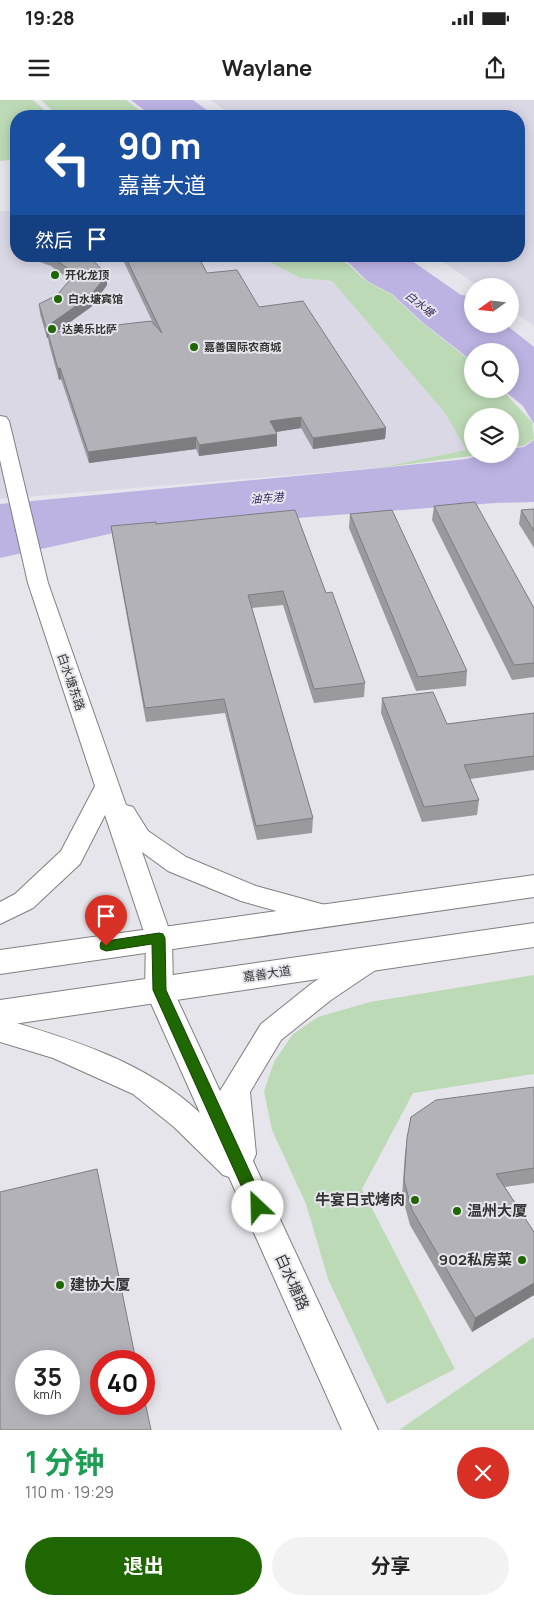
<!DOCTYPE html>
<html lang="zh">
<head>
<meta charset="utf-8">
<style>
	body { margin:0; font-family:Manrope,"Noto Sans SC",sans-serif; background:#f2f2f2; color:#222; height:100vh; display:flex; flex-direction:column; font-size:19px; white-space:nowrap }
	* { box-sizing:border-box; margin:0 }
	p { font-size:16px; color:#767676 }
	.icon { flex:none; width:28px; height:28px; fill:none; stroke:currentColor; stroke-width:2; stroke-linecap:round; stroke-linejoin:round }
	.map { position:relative; height:1330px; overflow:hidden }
	.details { display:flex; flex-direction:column; background:#fff; flex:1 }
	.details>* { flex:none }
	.top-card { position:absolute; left:10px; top:10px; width:515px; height:152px; border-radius:20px; box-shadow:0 2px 12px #0003; background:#1a4fa0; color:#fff; overflow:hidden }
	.needle { width:32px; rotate:255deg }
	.tools { position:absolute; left:464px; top:178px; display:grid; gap:10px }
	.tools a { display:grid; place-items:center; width:55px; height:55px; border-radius:50%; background:#fff; box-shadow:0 2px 12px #0003; font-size:25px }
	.speed { position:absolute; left:15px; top:1250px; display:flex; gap:10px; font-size:25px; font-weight:700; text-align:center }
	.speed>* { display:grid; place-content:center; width:65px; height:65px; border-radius:50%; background:#fff; box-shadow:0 2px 12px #0003; line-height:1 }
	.speed small { font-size:12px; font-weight:400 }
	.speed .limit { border:8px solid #d22; background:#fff; color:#111 }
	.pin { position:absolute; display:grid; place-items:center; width:42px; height:42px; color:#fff; margin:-51px -21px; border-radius:50% 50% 50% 0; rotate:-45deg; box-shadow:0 0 5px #0007 }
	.pin .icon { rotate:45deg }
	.me { position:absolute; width:55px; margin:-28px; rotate:336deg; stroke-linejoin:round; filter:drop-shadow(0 0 4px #0008) }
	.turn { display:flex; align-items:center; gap:18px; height:105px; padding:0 25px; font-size:22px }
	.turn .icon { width:65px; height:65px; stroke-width:2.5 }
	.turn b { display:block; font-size:35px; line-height:42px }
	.then { display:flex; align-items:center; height:48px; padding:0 25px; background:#0003; gap:10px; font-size:19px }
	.round { display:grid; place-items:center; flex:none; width:52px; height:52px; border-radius:26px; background:#f2f2f2 }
	.overview { display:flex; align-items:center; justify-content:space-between; height:85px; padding:0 25px }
	h1 { font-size:30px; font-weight:700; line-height:38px; color:#1e9e55 }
	.primary-button { display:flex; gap:10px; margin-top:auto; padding:10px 25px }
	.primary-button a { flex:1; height:58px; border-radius:30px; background:#1f6700; color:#fff; font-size:20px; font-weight:700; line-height:58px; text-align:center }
	.primary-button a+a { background:#f2f2f2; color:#222 }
	.status { display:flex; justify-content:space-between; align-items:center; height:35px; padding:0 25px; background:#fff; direction:ltr }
	.status svg { height:14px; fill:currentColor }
	header { display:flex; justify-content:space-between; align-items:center; height:65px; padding:0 25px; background:#fff; font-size:22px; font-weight:700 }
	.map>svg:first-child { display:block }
	.built { fill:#dad8e5 }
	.green { fill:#bddab6 }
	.water { fill:#bcb3e3 }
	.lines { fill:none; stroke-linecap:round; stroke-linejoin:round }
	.minor-casing { stroke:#7f7e83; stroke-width:2 }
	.major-casing { stroke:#7f7e83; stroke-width:2 }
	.minor { fill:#fff; fill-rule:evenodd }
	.major { fill:#fff; fill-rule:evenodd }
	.wall { fill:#9a999e }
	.shaded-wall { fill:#7d7d81 }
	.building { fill:#b3b2b8; stroke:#7d7d81; fill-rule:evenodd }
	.route { fill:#1f6700; stroke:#144300 }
	.poi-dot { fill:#1f6700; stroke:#e6e5eb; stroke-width:2 }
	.labels { text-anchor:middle; stroke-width:4; stroke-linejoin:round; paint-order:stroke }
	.far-poi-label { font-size:11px; font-weight:bold; fill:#353437; stroke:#e6e5eb; text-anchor:start }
	.far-water-label { font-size:11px; font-style:italic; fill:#372660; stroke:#e6e5eb }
	.street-label { font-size:12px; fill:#353437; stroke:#e6e5eb }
	.near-poi-label { font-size:15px; font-weight:bold; fill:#353437; stroke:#e6e5eb; text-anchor:end }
	.near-street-label { font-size:15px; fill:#353437; stroke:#e6e5eb }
</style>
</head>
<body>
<div class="status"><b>19:28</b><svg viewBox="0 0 49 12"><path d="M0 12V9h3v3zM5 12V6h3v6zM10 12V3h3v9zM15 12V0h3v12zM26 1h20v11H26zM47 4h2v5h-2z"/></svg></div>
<header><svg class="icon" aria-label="menu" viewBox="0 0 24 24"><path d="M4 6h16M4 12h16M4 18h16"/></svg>Waylane<svg class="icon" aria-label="share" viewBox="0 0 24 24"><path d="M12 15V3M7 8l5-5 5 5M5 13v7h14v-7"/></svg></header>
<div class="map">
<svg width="534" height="1330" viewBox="0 0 534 1330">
	<rect width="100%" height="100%" fill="#e6e5eb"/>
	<g class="built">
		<polygon points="210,0 534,0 534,226 510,209 510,186 478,186 435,156 519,156 519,16 234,16"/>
		<polygon points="0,111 16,111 16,156 264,156 266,160 300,178 332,181 445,313 466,350 378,368 0,399"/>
	</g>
	<g class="green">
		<polygon points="0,0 33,0 51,16 16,16 16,59 0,61"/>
		<polygon points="41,0 126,0 147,16 58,16"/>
		<polygon points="264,156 335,156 349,165 366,181 391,194 421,222 472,262 472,289 501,289 532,322 534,339 523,346 510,347 510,316 472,316 474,354 471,356 378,368 466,350 445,313 332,181 300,178 266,160"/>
		<polygon points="534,875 534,974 413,993 362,1089 455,1269 387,1304 328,1179 306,1104 272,1030 264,991 274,962 293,934 318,917 370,902"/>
		<polygon points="534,1237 534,1330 399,1330"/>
	</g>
	<g class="water">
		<polygon points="131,0 193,0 215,16 152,16"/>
		<polygon points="337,156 405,156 461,195 472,196 472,224 505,224 534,247 534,324 523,306 502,289 510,289 510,251 472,251 472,261 422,222 392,194 367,181 350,164"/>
		<polygon points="534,340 534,402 495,403 123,431 0,458 0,404 380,368 467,359 485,354 510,354 510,349 524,347"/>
	</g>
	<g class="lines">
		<defs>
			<path id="minor" d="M0,316L6,317L9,321L48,483L126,705L133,707L148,731L186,757L256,786L336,808L340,815L336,822L327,825L241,801L168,771L142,752L172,838L173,890L220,991L261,924L311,884L360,851L370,848L380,851L384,859L380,867L331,900L281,940L250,992L256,1054L253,1061L378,1330H342L229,1077L223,1075L174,1027L133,994L53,958L0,942V918C70,939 145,961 200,1013L145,890L146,838L105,715L80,764L33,808L0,824V802L15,794L61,751L95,686L28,483L0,360Z"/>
			<g id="major">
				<polygon points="534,775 534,797 0,874 0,850"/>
				<polygon points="534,823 534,847 0,926 0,900"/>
			</g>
		</defs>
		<use href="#minor" class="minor-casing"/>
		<use href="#major" class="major-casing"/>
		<use href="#minor" class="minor"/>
		<use href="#major" class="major"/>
	</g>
	<g class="wall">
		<polygon points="28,156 89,156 107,185 91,207 55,233 153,223 121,156 198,156 207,173 259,207 386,328 385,339 313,349 301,328 275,332 277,334 277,346 199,356 196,349 89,363 61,279 59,280 49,244 48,238 47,238 40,214 39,204 57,195 70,180 51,166 29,158"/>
		<polygon points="434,406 534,508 534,577 512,580 432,420"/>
		<polygon points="534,409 534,448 519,424 521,410"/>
		<polygon points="350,414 467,571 466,586 416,591 349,428"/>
		<polygon points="156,424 326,493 365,583 364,597 314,603 283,505 252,508 313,718 312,733 257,740 225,613 146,622 113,440 111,426"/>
		<polygon points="382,598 447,624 534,613 534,670 470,679 479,700 477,715 422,722 381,613"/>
		<polygon points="534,987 534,1083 505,1087 534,1132 534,1195 472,1232 410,1125 402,1096 405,1053 407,1038"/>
	</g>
	<g class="shaded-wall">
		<polygon points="107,175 107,185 91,207 49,237 48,233 48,238 47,238 46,227"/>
		<polygon points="60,268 61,279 59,280 58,269"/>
		<polygon points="301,317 301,328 270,333 270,321"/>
		<polygon points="386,328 385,339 313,349 313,338"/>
		<polygon points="277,334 277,346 199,356 199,345"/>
		<polygon points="196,337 196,349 89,363 88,352"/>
		<polygon points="534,1183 534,1195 472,1232 475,1218"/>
	</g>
	<g class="building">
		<polygon points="51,156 89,156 107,175 90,196 46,227 39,204 57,195 75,174"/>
		<polygon points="125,156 198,156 207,173 237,170 259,207 303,201 386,328 313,338 301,317 270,321 277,334 199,345 196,337 88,352 60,268 58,269 48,233 151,221 162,233"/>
		<polygon points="475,402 534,508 534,563 514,565 434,406"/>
		<polygon points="534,409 534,431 521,410"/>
		<polygon points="295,410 326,493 332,492 365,583 314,589 283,491 248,495 313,718 256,726 224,599 145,608 111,426 156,422 156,424"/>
		<polygon points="392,410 467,571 418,577 350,414"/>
		<polygon points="433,592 447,624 534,613 534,656 464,665 479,700 424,707 382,598"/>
		<polygon points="534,987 534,1068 496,1074 534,1132 534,1183 475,1218 412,1110 404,1081 407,1038 411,1017 436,1000"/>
		<path d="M97,1069L136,1261H101V1304H144V1297L151,1330H0V1092ZM26,1261H69V1304H26Z"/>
	</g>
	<polygon class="route" points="159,833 163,834 165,838 166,890 266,1107 264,1112 258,1114 253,1112 153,890 152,844 106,851 101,849 100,846 101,842 106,841"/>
	<g class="poi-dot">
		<circle cx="55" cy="175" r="5"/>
		<circle cx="58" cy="199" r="5"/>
		<circle cx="52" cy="229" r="5"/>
		<circle cx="194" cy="247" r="5"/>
		<circle cx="415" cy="1100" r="5"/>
		<circle cx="457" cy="1111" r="5"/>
		<circle cx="522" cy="1160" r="5"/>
		<circle cx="60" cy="1185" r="5"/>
	</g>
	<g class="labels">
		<g class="far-poi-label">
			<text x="65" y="179">开化龙顶</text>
			<text x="68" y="203">白水塘宾馆</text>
			<text x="62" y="233">达美乐比萨</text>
			<text x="204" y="251">嘉善国际农商城</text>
		</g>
		<g class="far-water-label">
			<text transform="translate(420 204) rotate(38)" y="4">白水塘</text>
			<text transform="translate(267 398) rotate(-4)" y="4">油车港</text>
		</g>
		<g class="street-label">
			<text transform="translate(71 582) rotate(71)" y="4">白水塘东路</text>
			<text transform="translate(267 874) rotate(-8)" y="4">嘉善大道</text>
		</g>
		<g class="near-poi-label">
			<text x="405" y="1105">牛宴日式烤肉</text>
			<text x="467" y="1116" text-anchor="start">温州大厦</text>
			<text x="512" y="1165">902私房菜</text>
			<text x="70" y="1190" text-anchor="start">建协大厦</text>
		</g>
		<g class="near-street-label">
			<text transform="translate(292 1182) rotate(66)" y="5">白水塘路</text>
		</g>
	</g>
</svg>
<div class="tools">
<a><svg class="needle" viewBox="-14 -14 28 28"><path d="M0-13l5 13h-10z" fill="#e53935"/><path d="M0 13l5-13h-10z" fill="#767676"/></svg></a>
<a><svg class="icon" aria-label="search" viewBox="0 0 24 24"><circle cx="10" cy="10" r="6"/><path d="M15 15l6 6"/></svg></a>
<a><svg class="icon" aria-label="layers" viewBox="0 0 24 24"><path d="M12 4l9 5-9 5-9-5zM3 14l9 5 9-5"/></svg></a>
</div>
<div class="speed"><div>35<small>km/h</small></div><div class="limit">40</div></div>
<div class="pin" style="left:106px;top:846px;background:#d93025"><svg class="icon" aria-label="arrive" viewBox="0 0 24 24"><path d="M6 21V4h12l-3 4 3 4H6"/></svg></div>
<svg class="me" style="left:258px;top:1107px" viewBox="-20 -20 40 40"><circle r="19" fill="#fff"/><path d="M0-13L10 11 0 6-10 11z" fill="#1f6700"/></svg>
<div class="top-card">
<div class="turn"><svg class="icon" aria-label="left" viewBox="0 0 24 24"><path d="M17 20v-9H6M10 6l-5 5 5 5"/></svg><div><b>90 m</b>嘉善大道</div></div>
<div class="then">然后<svg class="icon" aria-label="arrive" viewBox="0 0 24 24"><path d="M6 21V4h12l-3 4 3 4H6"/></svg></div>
</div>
</div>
<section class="details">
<div class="overview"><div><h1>1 分钟</h1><p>110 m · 19:29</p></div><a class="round" style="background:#d93025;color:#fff"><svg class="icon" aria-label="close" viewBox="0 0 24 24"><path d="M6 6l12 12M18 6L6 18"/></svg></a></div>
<div class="primary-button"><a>退出</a><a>分享</a></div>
</section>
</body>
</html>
